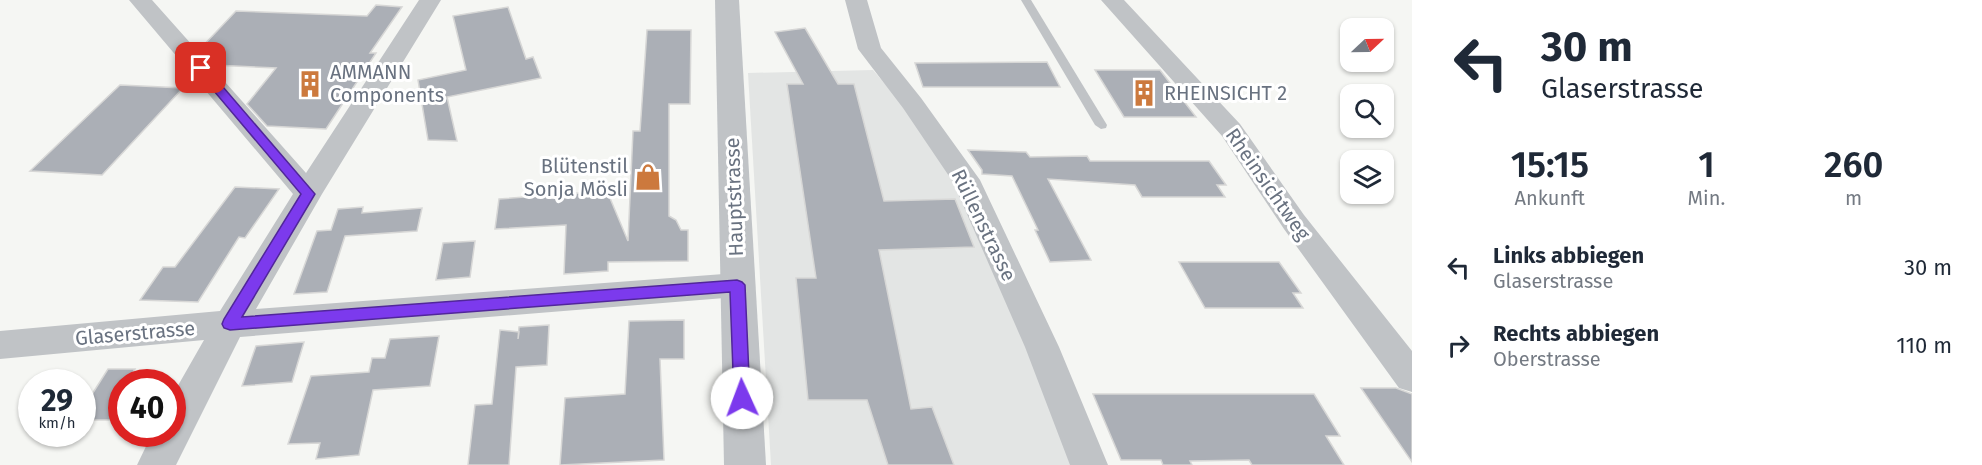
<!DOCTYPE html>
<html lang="de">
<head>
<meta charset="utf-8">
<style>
	body { margin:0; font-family:"Fira Sans",sans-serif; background:#f6f6f7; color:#1f2937; height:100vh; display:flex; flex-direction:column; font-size:22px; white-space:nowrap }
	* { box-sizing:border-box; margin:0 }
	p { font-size:20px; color:#747a83 }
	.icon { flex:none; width:33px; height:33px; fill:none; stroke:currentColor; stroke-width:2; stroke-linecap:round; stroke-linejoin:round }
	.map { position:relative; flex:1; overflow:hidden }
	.panel { display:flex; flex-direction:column; background:#fff; width:570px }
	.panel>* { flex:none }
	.top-card { background:#fff; color:#1f2937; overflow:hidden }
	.needle { width:39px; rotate:68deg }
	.tools { position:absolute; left:1340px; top:18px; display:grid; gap:12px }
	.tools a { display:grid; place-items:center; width:54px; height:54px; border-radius:12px; background:#fff; box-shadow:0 2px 4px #0004; font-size:30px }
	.speed { position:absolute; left:18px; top:369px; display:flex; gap:12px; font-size:30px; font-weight:700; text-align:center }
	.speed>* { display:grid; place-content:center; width:78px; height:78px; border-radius:50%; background:#fff; box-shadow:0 2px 4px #0004; line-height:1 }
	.speed small { font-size:15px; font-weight:400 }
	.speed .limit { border:9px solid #d22; background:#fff; color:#111 }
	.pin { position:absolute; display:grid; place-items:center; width:51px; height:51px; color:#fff; margin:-26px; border-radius:12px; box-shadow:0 3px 9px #0006 }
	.me { position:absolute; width:66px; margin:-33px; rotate:358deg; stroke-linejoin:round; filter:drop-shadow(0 0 4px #0008) }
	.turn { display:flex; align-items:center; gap:21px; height:126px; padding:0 30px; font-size:27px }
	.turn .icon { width:78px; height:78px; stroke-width:2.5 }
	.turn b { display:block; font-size:42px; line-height:51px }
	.eta { display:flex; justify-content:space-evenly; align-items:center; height:102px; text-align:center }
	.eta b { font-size:36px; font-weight:600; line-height:42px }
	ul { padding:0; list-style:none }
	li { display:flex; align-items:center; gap:18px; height:78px; padding:0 30px }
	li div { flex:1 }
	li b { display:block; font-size:22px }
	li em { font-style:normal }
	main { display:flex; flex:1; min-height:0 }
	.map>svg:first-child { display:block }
	.built { fill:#e3e5e4 }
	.building { fill:#abafb6; stroke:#d7d7d6; stroke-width:1.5 }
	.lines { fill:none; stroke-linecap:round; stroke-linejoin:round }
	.service { fill:#c0c3c6; fill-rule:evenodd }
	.minor { fill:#c0c3c6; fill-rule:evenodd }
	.tertiary { fill:#c0c3c6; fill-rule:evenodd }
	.route { fill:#7c3aed; stroke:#51269a; stroke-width:1.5 }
	.labels { text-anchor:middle; stroke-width:6; stroke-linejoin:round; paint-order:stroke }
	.poi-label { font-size:20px; fill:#697280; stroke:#fff; text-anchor:start }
	.street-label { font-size:20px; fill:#697280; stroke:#fff }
</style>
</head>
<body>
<main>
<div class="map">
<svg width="1412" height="465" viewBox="0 0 1412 465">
	<rect width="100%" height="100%" fill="#f5f6f3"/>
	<polygon class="built" points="873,70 932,139 956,181 1077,465 771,465 748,73"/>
	<g class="building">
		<polygon points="376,5 402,7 370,53 376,53 326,129 267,126 247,104 276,68 213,65 199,50 236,11 367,16"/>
		<polygon points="508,7 526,59 533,57 541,78 447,97 457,141 428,140 418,80 466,70 453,16"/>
		<polygon points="805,28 838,84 854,84 884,201 955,199 974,247 879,250 911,409 932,407 954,465 888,465 867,400 808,400 796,278 816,278 787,84 803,84 775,32"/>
		<polygon points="647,30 691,30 690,104 669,104 669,216 676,220 681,230 688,230 688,261 608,262 608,271 564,274 566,225 495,229 499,199 607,191 628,241 633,131 640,131"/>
		<polygon points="1047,62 1060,87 923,87 915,63"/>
		<polygon points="1095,70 1160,70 1196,117 1124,117"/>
		<polygon points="120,85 183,88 102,175 30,171"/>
		<polygon points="968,150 1026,152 1030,157 1087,156 1090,161 1209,161 1226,185 1217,185 1225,197 1142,197 1135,185 1048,179 1091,260 1050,262 1035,230 1038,230 1012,176 982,174 982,170"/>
		<polygon points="235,187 279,189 245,238 239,237 198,302 140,300 163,267 175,267"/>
		<polygon points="363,207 362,213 422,208 417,231 345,236 327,292 294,294 317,231 331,230 338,209"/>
		<polygon points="475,241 470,277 436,280 443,243"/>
		<polygon points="1179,262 1279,262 1301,293 1293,293 1303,308 1205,308"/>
		<polygon points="684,320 684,359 660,359 664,460 560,465 565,398 625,394 629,321"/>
		<polygon points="549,325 547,365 516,367 509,465 468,465 475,405 492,404 500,330 519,332 518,339 519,327"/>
		<polygon points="439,336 430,386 373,390 359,455 316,459 320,443 288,444 311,376 369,372 372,358 385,358 390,339"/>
		<polygon points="304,342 292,382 242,386 256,346"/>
		<polygon points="108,369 135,369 127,382 122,382 122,420 82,420 82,410"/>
		<polygon points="1361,388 1396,388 1412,394 1412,462"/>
		<polygon points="1093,394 1314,394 1340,436 1326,436 1344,465 1252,465 1249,460 1190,461 1192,465 1163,465 1161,460 1121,460"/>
	</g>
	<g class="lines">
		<polygon class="service" points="1021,0 1031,0 1107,125 1106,128 1101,129 1095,125"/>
		<g class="minor">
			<polygon points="129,0 152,0 306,173 419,0 441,0 322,194 256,309 737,273 748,276 753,285 748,294 737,297 240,337 176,465 137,465 152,434 172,434 172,396 204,340 0,359 0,331 220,311 293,194"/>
			<polygon points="845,0 867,0 881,48 921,98 980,180 1059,347 1108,465 1070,465 1025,347 953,182 903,108 858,49"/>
			<polygon points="1101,0 1124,0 1240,124 1304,215 1412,351 1412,392 1399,388 1284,229 1222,136"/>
		</g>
		<polygon class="tertiary" points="715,0 739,0 766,465 724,465"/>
	</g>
	<polygon class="route" points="201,65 205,66 315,194 242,317 737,280 742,282 745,285 750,398 748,403 742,405 736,403 734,398 730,292 230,330 224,328 222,324 224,319 301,194 197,71 196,68"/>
	<defs>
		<symbol id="building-bare" viewBox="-9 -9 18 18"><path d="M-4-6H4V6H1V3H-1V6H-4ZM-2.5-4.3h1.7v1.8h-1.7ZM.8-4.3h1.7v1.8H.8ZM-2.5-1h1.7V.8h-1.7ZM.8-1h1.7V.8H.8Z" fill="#cc793d" stroke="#fff" stroke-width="2.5" paint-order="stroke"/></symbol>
		<symbol id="shop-bare" viewBox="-9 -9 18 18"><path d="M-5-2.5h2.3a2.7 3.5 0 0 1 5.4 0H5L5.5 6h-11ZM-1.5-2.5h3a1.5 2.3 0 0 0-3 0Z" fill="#cc793d" stroke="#fff" stroke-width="2.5" paint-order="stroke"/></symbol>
	</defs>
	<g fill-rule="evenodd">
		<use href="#building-bare" x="291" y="65" width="38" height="38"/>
		<use href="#building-bare" x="1125" y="74" width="38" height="38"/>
		<use href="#shop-bare" x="629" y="158" width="38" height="38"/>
	</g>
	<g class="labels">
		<g class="poi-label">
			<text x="330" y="79">AMMANN<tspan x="330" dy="23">Components</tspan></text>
			<text x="1164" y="100">RHEINSICHT 2</text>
			<text x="628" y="173" text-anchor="end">Blütenstil<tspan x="628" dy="23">Sonja Mösli</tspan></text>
		</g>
		<g class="street-label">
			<text transform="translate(1268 184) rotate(55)" y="7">Rheinsichtweg</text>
			<text transform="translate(734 197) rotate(-92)" y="7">Hauptstrasse</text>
			<text transform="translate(984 225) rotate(64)" y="7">Rüllenstrasse</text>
			<text transform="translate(135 333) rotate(-5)" y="7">Glaserstrasse</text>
		</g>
	</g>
</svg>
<div class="tools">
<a><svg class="needle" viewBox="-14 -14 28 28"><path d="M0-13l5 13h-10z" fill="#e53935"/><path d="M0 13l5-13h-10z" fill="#747a83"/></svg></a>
<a><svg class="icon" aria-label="search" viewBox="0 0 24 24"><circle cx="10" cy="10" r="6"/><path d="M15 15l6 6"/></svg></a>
<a><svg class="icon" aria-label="layers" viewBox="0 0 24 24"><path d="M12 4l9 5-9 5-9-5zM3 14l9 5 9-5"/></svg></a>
</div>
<div class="speed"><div>29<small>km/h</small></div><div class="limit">40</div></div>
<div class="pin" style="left:201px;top:68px;background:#d93025"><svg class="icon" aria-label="arrive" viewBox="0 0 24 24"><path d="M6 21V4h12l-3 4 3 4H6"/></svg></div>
<svg class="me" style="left:742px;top:398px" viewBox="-20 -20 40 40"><circle r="19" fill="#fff"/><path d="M0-13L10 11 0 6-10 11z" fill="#7c3aed"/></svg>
</div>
<section class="panel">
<div class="top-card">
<div class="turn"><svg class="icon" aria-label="left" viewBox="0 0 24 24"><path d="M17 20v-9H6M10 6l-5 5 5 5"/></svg><div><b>30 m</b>Glaserstrasse</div></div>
</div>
<div class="eta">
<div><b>15:15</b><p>Ankunft</p></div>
<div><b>1</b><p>Min.</p></div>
<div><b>260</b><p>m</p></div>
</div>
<ul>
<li><svg class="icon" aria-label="left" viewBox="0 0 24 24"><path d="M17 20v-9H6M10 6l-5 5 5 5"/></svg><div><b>Links abbiegen</b><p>Glaserstrasse</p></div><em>30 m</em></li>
<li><svg class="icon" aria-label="right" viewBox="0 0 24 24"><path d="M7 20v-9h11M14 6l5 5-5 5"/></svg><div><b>Rechts abbiegen</b><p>Oberstrasse</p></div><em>110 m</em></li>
</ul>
</section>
</main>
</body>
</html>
